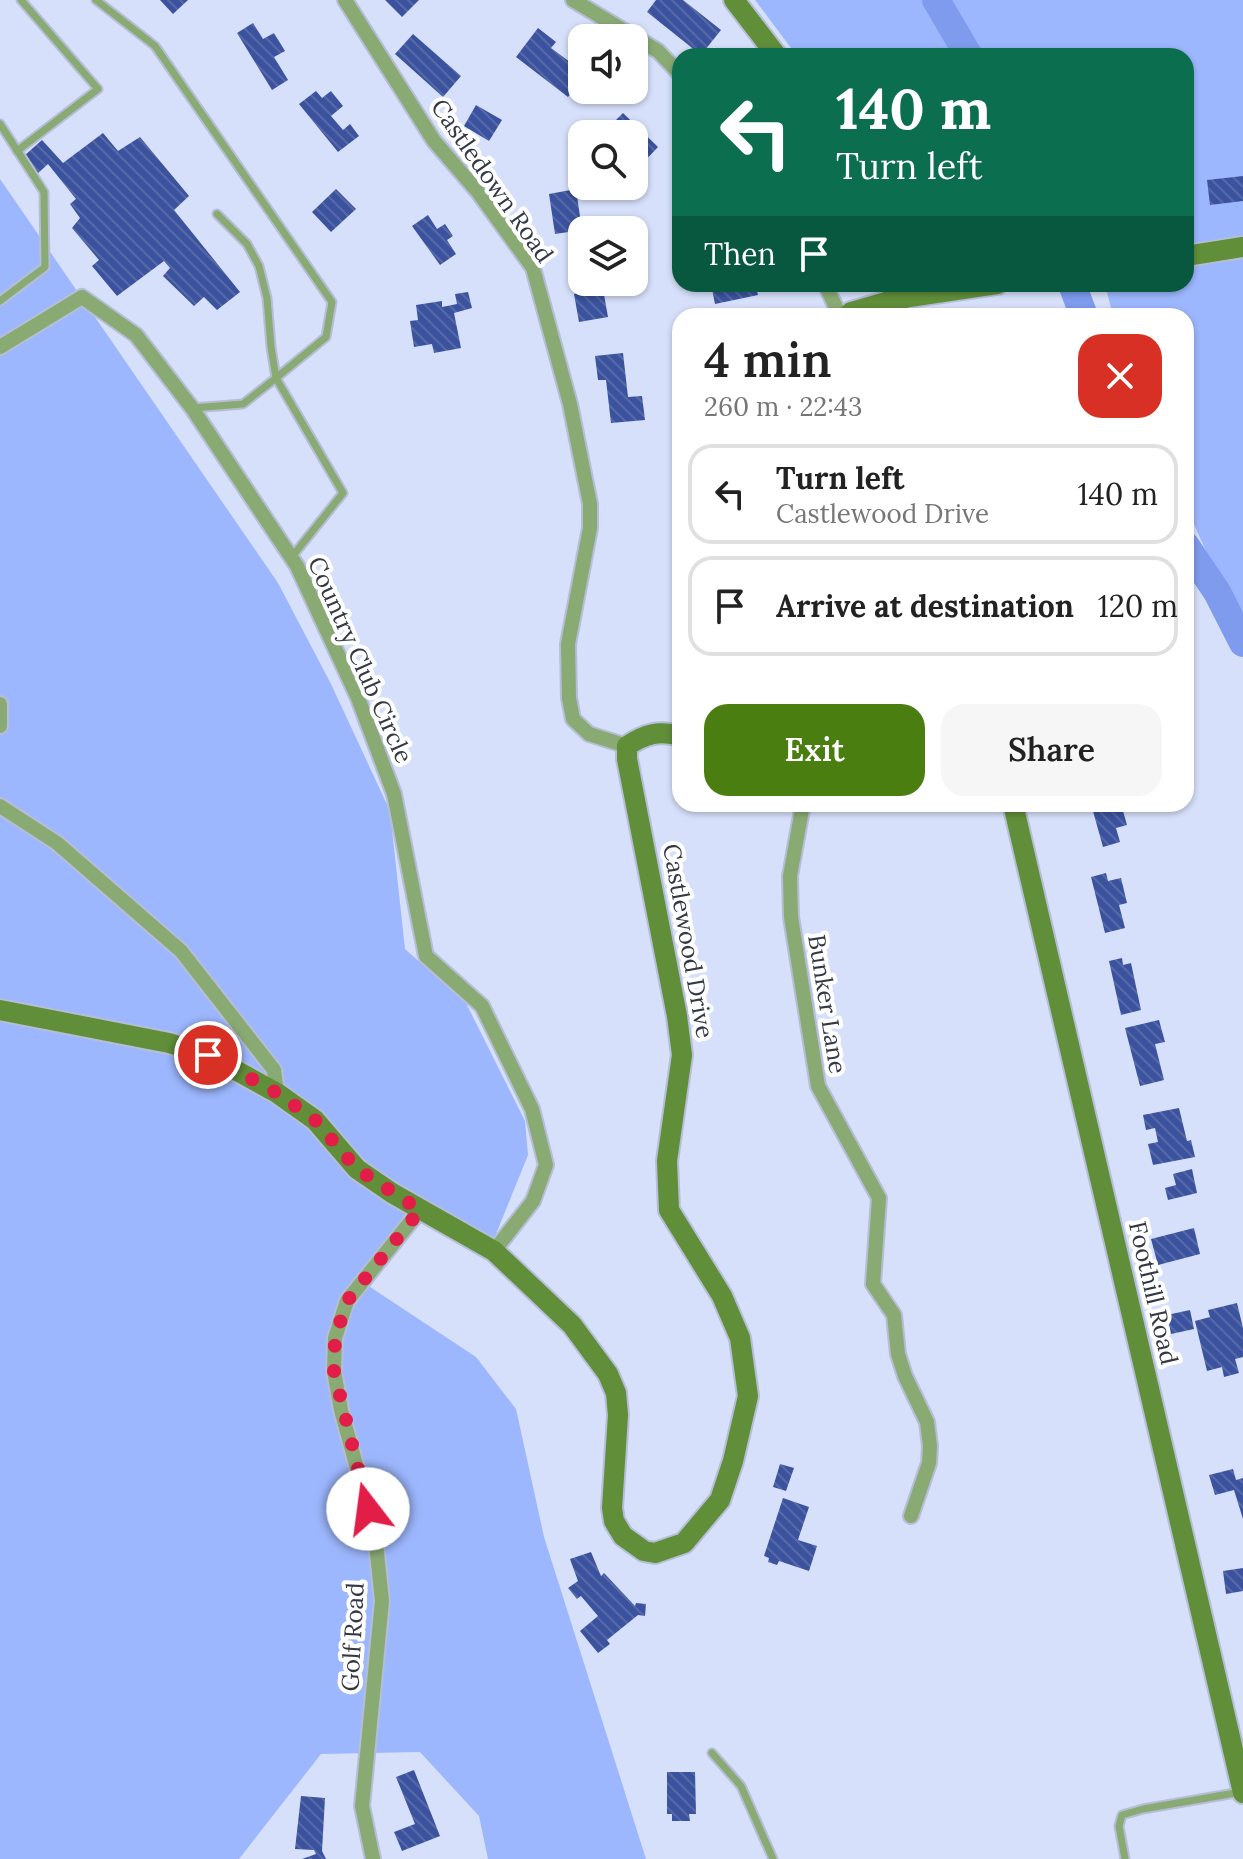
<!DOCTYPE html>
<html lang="en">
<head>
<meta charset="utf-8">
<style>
	body { margin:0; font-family:Lora,serif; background:#f6f6f6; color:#222; height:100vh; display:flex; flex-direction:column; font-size:30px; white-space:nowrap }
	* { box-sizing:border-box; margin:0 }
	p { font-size:26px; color:#767676 }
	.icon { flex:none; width:44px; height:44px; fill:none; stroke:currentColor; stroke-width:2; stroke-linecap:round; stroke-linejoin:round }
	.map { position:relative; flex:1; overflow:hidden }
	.details { position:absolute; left:672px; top:308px; width:522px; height:504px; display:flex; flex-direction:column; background:#fff; border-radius:24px; box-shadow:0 2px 6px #0004 }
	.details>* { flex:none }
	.guide { position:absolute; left:672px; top:48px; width:522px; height:244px; border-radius:24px; box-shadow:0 2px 6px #0004; background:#0b6e4f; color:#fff; overflow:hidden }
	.controls { position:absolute; left:568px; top:24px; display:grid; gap:16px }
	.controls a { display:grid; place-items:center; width:80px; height:80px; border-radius:16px; background:#fff; box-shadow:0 2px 6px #0004; font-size:40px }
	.pin { position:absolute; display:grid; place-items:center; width:68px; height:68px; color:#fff; margin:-34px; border:4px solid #fff; border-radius:50%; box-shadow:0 2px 8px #0007 }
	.me { position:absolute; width:88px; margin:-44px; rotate:345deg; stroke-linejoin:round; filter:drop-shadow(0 0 6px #0008) }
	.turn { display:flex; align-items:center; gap:28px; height:168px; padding:0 32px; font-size:36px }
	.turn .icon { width:104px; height:104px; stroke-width:2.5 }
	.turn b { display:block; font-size:56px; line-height:68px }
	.then { display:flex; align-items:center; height:76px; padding:0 32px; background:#0003; gap:16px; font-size:30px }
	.round { display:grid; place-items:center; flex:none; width:84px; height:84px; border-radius:24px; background:#f6f6f6 }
	.summary { display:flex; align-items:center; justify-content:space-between; height:136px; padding:0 32px }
	h1 { font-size:48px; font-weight:600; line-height:60px }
	.cta { display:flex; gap:16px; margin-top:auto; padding:16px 32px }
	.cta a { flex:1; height:92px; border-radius:24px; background:#4b7e11; color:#fff; font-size:32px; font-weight:600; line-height:92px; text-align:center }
	.cta a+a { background:#f6f6f6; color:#222 }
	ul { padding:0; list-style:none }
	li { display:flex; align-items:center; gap:24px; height:100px; margin:0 16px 12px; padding:0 16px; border:4px solid #e0e0e0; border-radius:24px }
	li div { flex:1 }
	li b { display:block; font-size:30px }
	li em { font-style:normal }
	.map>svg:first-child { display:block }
	.green { fill:#9db7fe }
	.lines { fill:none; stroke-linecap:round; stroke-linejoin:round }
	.river { stroke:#7e9bed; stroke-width:28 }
	.building { fill:url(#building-back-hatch) }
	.lane-casing { stroke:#b5bed6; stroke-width:11 }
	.street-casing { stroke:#b5bed6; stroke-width:18 }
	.secondary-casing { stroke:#b5bed6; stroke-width:24 }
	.lane { stroke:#8aaa74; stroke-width:7 }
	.street { stroke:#8aaa74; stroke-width:14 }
	.secondary { stroke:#608e39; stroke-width:20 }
	.route { stroke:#e11d48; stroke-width:14; stroke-dasharray:0 25.2 }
	.labels { text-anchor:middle; stroke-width:8; stroke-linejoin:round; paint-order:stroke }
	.street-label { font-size:24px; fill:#333844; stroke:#fff }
</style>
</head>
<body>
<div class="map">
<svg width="1243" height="1859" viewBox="0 0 1243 1859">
	<defs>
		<pattern id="building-back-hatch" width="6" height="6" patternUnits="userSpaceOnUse" patternTransform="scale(2)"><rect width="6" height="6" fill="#3b529e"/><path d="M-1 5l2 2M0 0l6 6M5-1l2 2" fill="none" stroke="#5669a6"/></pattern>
	</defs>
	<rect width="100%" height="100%" fill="#d6e0fa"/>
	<g class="green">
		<polygon points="755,0 1243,0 1243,616 1231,602 1213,567 1186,506 1186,316 1113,316 1105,284 1186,284 1186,56 797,56"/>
		<polygon points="0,179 278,583 331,684 390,811 405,949 466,1003 525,1121 528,1155 492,1244 418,1197 358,1279 476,1357 516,1409 544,1537 646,1859 488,1859 479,1816 420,1752 321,1754 239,1859 0,1859"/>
	</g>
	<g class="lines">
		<g class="river">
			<polyline points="936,0 969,56"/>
			<polyline points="1073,287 1084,316"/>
			<polyline points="1186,546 1217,592 1243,643"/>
		</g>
	</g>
	<g class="building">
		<polygon points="160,0 188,0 173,14"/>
		<polygon points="385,0 419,0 402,17"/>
		<polygon points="656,0 683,0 721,30 701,55 647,12"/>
		<polygon points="253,23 263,39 274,33 285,51 274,57 288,80 272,90 237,33"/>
		<polygon points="538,28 556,42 551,48 582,71 582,78 568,97 516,57"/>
		<polygon points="413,34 461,76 443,97 395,54"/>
		<polygon points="316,91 322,98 331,91 343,106 331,116 343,130 350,124 359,136 338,152 299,104"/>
		<polygon points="476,105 502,120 489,141 464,126"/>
		<polygon points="623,113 658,147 640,166 634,160 634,134 607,134 604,132"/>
		<polygon points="103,133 118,151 140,137 189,196 174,210 240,292 217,310 204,297 194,306 163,276 170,268 164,261 117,296 92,266 99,260 72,228 80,218 70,204 76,199 48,164 37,174 24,156 42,140 63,163"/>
		<polygon points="1243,176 1243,201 1210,205 1207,180"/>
		<polygon points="336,189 356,209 331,232 312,212"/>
		<polygon points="576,189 582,230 555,234 549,194"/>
		<polygon points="428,215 437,229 445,224 453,236 447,240 456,254 440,265 412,226"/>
		<polygon points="711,284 755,284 758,295 715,304"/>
		<polygon points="603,289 608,317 579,322 574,294"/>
		<polygon points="468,292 472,308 454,313 461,348 434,353 432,344 414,347 410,321 418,320 416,305 442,301 442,307 457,304 455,294"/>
		<polygon points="623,353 628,397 642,396 645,420 611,423 606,380 598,380 595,356"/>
		<polygon points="1091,804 1121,804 1127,825 1116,828 1120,842 1103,847"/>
		<polygon points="1106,873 1108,881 1121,878 1127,903 1119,905 1125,928 1105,933 1091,877"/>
		<polygon points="1122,958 1123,965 1131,963 1141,1010 1121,1015 1109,961"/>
		<polygon points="1159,1020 1165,1042 1155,1044 1164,1080 1140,1086 1125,1028"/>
		<polygon points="1179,1108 1187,1141 1191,1140 1195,1157 1153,1165 1148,1144 1158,1142 1155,1128 1146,1130 1143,1115"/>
		<polygon points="1192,1169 1197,1193 1168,1200 1165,1188 1176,1185 1173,1174"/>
		<polygon points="1194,1228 1200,1254 1158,1265 1151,1239"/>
		<polygon points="1237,1303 1243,1328 1243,1357 1235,1359 1239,1373 1224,1377 1222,1367 1207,1371 1195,1321 1210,1317 1208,1310"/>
		<polygon points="1190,1310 1194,1329 1171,1334 1167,1315"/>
		<polygon points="780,1464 794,1468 786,1491 773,1487"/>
		<polygon points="1233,1469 1236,1480 1243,1478 1243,1519 1234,1490 1215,1495 1209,1475"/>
		<polygon points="783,1498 809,1507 798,1540 817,1546 809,1571 779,1561 777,1565 768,1562 769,1558 764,1556"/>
		<polygon points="591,1552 601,1576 604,1573 635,1606 636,1603 646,1604 645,1616 638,1615 607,1640 610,1644 598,1653 580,1631 598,1616 581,1596 577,1599 568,1588 578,1581 570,1559"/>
		<polygon points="1243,1568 1243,1591 1226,1594 1223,1571"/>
		<polygon points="414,1770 440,1836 402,1851 394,1832 415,1824 396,1777"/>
		<polygon points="667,1772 695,1772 696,1814 689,1814 690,1821 672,1821 672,1814 667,1814"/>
		<polygon points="301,1796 325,1798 322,1851 326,1859 302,1859 316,1854 314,1850 295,1849"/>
	</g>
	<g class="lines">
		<defs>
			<g id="lane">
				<polyline points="96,0 155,46 332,302 326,337 276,378 243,404 193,408"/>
				<polyline points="0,124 44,192 45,267 0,301"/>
				<polyline points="17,151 98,89 21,0"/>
				<polyline points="217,214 247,244 259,266 267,298 271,347 276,378 343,493 291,558"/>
				<polyline points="712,1753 741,1786 773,1859"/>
				<polyline points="1125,1859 1119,1826 1122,1815 1143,1809 1241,1792"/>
			</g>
			<g id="street">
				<polyline points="345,0 434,141 478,192 533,268 570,404 590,504 590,528 568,644 569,698 573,719 589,734 627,746"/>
				<polyline points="573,0 658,51 680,74"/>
				<polyline points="825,284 840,316"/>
				<polyline points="0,347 82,297 136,335 192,408 297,566 358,698 394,794 426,956 482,1006 532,1109 546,1165 533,1201 494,1251"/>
				<polyline points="0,704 0,726"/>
				<polyline points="803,804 790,876 791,917 818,1086 879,1198 873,1284 894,1315 898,1354 905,1376 927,1422 930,1446 929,1463 911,1516"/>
				<polyline points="0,806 57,843 181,951 274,1070 277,1093"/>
				<polyline points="373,1859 362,1806 382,1601 375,1534 341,1410 334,1371 335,1338 347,1301 420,1210"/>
			</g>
			<g id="secondary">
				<polyline points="734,0 777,56"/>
				<polyline points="1186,256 1243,247"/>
				<polyline points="891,284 900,316"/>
				<polyline points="847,316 851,312 896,299 997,284"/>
				<polyline points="1013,804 1243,1793"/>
				<path d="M0,1010L169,1043L208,1055L277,1093L315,1120L357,1169L392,1193L494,1251L572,1325L608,1374L616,1393L618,1415L612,1508L614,1521L623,1536L644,1551L655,1553L684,1543L720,1500L733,1461L748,1396L740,1338L722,1296L669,1210L667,1161L682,1055L677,1016L627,759V746C645,734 659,730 680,736"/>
			</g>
		</defs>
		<use href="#lane" class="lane-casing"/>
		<use href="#street" class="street-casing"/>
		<use href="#secondary" class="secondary-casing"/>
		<use href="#lane" class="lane"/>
		<use href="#street" class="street"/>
		<use href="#secondary" class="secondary"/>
	</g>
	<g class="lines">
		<polyline class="route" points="208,1055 277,1093 315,1120 357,1169 420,1210 347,1301 335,1338 334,1371 368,1509"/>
	</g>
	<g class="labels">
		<g class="street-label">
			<text transform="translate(492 181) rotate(55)" y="8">Castledown Road</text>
			<text transform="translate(360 660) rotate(66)" y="8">Country Club Circle</text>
			<text transform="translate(688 941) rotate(80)" y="8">Castlewood Drive</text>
			<text transform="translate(827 1004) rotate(81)" y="8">Bunker Lane</text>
			<text transform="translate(1153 1293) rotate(77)" y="8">Foothill Road</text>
			<text transform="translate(353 1637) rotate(-87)" y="8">Golf Road</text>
		</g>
	</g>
</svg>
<div class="controls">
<a><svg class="icon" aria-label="sound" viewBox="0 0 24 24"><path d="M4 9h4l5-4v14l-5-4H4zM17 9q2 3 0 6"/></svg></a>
<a><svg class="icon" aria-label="search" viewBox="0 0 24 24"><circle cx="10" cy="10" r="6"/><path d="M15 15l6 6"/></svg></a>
<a><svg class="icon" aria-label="layers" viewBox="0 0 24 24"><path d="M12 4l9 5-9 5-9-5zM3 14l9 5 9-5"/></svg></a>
</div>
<div class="pin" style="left:208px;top:1055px;background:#d93025"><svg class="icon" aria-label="arrive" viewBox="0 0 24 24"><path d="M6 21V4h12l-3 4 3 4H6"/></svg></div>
<svg class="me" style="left:368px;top:1509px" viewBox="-20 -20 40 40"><circle r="19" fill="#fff"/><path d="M0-13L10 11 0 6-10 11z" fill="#e11d48"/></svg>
<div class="guide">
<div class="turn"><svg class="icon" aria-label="left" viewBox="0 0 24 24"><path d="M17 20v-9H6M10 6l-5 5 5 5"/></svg><div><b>140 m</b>Turn left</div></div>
<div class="then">Then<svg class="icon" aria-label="arrive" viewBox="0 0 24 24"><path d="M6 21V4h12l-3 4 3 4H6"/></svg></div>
</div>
<section class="details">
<div class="summary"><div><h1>4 min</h1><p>260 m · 22:43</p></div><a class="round" style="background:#d93025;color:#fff"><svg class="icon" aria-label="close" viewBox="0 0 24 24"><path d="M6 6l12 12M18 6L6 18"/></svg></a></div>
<ul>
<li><svg class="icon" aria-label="left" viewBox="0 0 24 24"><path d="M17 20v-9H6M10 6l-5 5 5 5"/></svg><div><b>Turn left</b><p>Castlewood Drive</p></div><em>140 m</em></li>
<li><svg class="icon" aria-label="arrive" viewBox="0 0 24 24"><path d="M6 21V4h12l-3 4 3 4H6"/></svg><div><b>Arrive at destination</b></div><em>120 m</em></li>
</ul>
<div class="cta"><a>Exit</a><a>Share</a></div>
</section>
</div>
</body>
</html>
